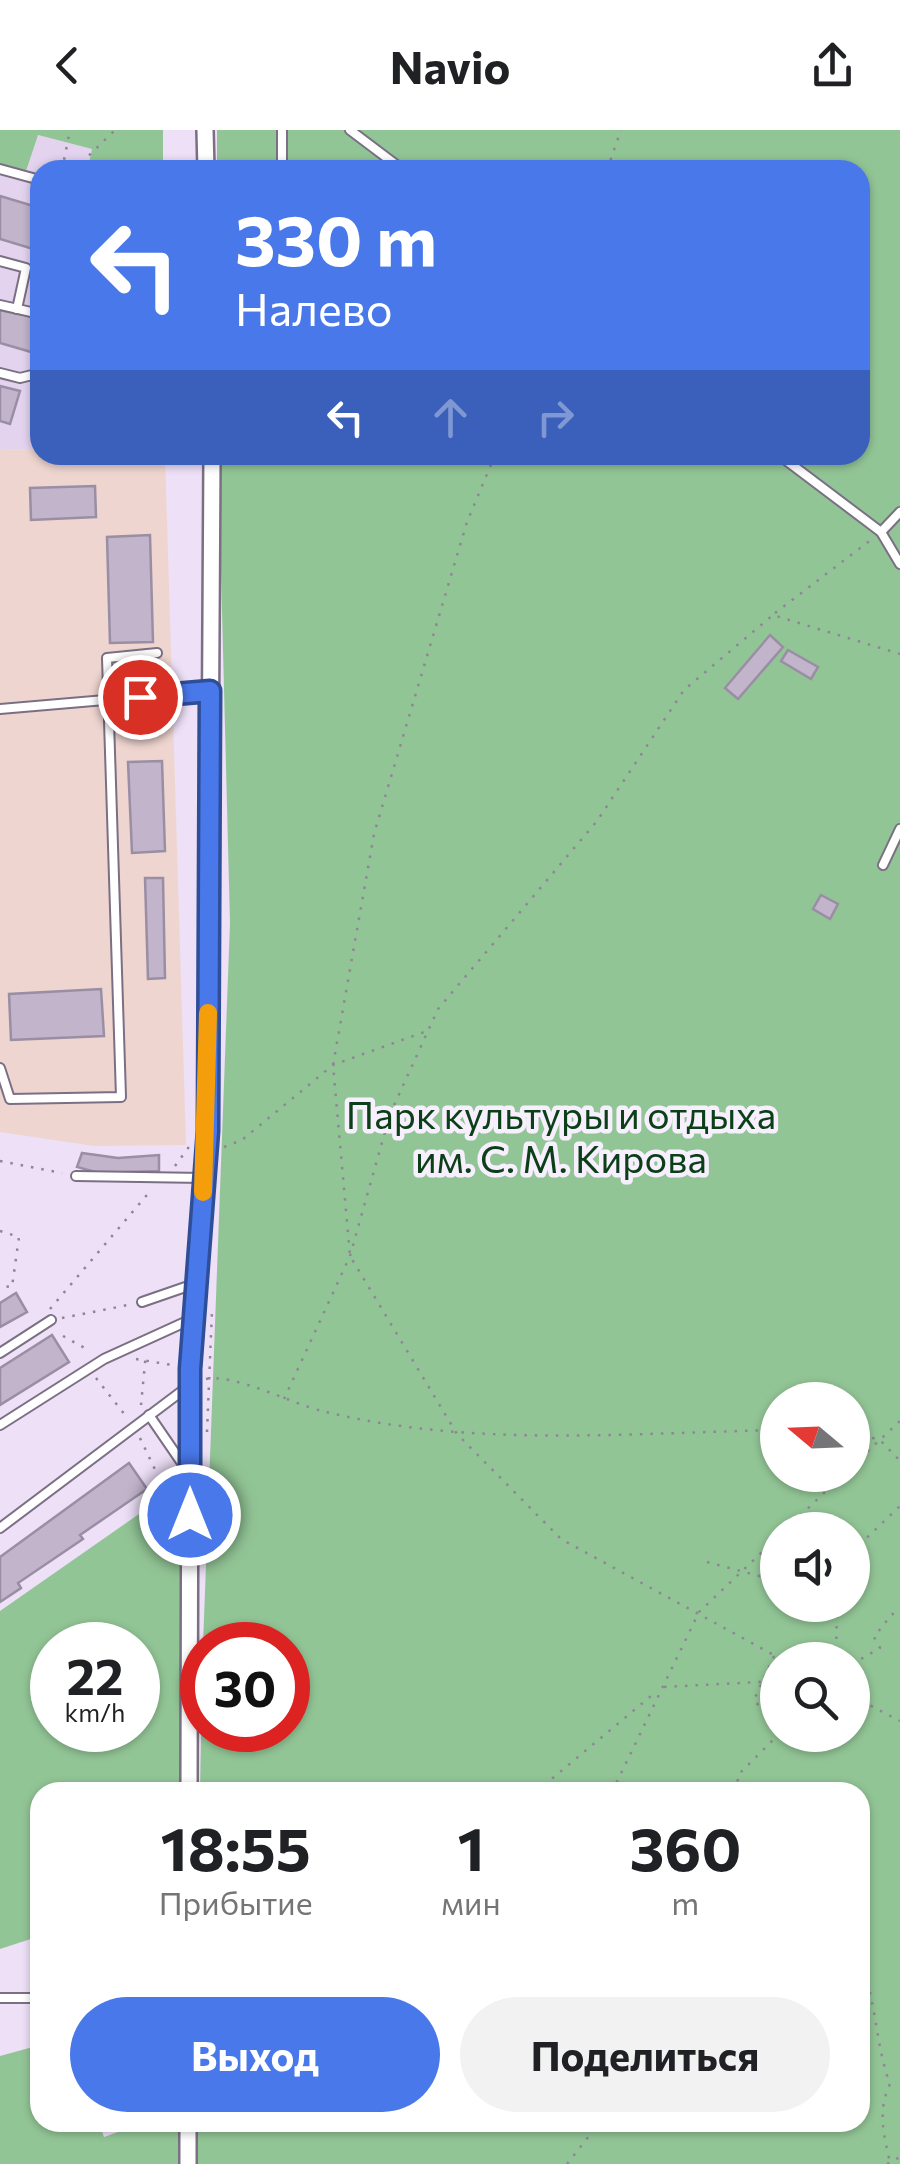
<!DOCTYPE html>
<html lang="ru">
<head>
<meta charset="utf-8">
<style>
	body { margin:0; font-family:Commissioner,sans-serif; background:#f2f2f2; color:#202124; height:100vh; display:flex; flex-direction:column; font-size:38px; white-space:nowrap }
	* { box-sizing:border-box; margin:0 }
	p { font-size:32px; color:#757577 }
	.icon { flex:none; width:55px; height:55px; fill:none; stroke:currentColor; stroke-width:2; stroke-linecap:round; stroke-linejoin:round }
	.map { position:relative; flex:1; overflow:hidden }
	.drawer { position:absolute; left:30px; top:1652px; width:840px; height:350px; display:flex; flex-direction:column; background:#fff; border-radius:30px; box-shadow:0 2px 8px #0004 }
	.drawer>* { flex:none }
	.banner { position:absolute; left:30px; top:30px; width:840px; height:305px; border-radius:30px; box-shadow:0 2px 8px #0004; background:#4978ea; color:#fff; overflow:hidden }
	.needle { width:65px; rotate:289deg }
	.controls { position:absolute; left:760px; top:1252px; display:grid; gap:20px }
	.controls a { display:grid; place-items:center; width:110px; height:110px; border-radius:50%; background:#fff; box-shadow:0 2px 8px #0004; font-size:50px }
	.speed { position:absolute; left:30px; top:1492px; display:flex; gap:20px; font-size:50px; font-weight:700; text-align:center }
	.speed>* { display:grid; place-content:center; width:130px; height:130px; border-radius:50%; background:#fff; box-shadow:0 2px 8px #0004; line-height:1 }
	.speed small { font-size:25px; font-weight:400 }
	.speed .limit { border:15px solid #d22; background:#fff; color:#111 }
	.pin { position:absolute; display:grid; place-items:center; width:85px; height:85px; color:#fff; margin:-42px; border:5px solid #fff; border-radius:50%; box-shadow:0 2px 10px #0007 }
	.me { position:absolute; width:110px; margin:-55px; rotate:0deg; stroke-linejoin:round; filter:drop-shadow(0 0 8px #0008) }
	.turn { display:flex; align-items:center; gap:35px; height:210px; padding:0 40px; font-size:45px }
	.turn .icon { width:130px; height:130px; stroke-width:2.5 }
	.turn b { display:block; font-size:70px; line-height:85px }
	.lanes { display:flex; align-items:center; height:95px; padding:0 40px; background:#0003; justify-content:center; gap:50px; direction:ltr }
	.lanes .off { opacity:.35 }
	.eta { display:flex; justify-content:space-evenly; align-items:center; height:170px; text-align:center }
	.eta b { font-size:60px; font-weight:700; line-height:70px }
	.cta { display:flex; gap:20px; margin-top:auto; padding:20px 40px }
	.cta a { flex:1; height:115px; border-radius:60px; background:#4978ea; color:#fff; font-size:40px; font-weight:700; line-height:115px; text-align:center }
	.cta a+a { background:#f2f2f2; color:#202124 }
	header { display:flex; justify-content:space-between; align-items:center; height:130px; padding:0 40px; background:#fff; font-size:45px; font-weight:700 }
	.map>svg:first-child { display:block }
	.built { fill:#e3d3ef }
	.industrial { fill:#efd5d0 }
	.green { fill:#92c596; fill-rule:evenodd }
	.building { fill:#c1b4cb; stroke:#9a8ea4; stroke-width:2.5 }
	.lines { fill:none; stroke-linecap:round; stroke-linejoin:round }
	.lane-casing { stroke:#7b6f84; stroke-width:12 }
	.street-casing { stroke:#7b6f84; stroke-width:20 }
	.path { stroke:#8f8695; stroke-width:2.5; stroke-dasharray:2.5 8; stroke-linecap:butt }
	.lane { stroke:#fff; stroke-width:8 }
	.street { stroke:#fff; stroke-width:15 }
	.route-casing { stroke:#2f4e98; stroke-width:25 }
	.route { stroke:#4978ea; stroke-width:18 }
	.slow { stroke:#f59e0b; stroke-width:18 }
	.labels { text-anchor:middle; stroke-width:9; stroke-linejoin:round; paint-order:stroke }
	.park-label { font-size:38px; fill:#0b3f17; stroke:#f7effd }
</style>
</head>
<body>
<header><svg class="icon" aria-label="back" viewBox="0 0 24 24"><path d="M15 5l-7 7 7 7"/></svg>Navio<svg class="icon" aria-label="share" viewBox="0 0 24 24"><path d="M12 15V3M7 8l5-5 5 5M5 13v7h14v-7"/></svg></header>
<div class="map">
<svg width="900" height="2034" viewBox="0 0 900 2034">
	<rect width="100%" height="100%" fill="#ede0f7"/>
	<polygon class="built" points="37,5 92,19 89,33 115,40 40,40 40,320 0,319 0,34 26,41"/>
	<polygon class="industrial" points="0,319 40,320 40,325 165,325 186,1015 94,1016 0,1002"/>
	<g class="green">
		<polygon points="0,0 163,0 163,40 115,40 89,33 92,19 38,5 26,41 0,34"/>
		<path d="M217,0H900V2034H0V1926L40,1915V1992L99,1993L104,2007L146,1992H860V1662H200L202,1550V1600H288V1515H203L230,793L218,325H860V40H217ZM778,1270H852V1345H778ZM778,1400H852V1475H778ZM778,1530H852V1605H778Z"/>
		<path d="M182,1354L184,1662H40V1806L0,1819V1481ZM52,1515H138V1600H52Z"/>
	</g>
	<g class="building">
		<polygon points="0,66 40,78 40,121 0,109"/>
		<polygon points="0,178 40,189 38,224 0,213"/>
		<polygon points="0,256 20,261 10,294 0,291"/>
		<polygon points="95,356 96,387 31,390 30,358"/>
		<polygon points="150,405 153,512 110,513 107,407"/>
		<polygon points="770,505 783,517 738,569 725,558"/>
		<polygon points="788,520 818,537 811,549 781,531"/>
		<polygon points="162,631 165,721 132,723 128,632"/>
		<polygon points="145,748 163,748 165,848 148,849"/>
		<polygon points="821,765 838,774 830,789 813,779"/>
		<polygon points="101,859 104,906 11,910 9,864"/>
		<polygon points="82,1023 118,1028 159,1025 159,1041 99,1043 77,1037"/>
		<polygon points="16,1163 27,1182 0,1197 0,1173"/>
		<polygon points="52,1205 69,1232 0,1275 0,1238"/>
		<polygon points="129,1333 147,1359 80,1405 83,1409 18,1453 21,1458 0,1472 0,1427"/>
	</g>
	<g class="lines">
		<defs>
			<g id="lane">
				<polyline points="350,0 403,40"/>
				<polyline points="0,39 40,50"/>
				<polyline points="282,40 282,0"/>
				<polyline points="0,131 26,138 17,179"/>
				<polyline points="0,175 40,184"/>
				<polyline points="0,243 20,248 40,243"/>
				<polyline points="779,325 881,402 900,434"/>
				<polyline points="881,402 900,382"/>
				<polyline points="0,579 210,561"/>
				<polyline points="883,735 900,699"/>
				<polyline points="0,938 10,969 121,967 107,528 157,523"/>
				<polyline points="76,1046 204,1048"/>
				<polyline points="142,1172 197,1153"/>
				<polyline points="0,1223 51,1190"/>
				<polyline points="149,1285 186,1339"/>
				<polyline points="0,1295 104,1229 194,1188"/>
				<polyline points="0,1398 190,1255"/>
				<polyline points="0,1868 40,1868"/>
			</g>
			<g id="street">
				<polyline points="205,0 206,40"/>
				<polyline points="189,1662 190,1239 208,1001 212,325"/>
				<polyline points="188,2034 188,1992"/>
			</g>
		</defs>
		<use href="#lane" class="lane-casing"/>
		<use href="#street" class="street-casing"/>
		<g class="path">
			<polyline points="62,40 70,0"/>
			<polyline points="74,40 115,0"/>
			<polyline points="607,40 621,0"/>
			<polyline points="495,325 467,392 374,704 333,935 350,1126 457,1304 561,1409 783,1530"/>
			<polyline points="775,483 872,409"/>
			<polyline points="224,1017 242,1010 333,935 427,901"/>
			<polyline points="0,1031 62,1043"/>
			<polyline points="175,1036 191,1014"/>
			<polyline points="0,1101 19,1107 12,1157 0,1156"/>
			<polyline points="50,1179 152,1059"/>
			<polyline points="62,1188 128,1175"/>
			<polyline points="63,1206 90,1221"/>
			<polyline points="136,1229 172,1235"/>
			<polyline points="96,1248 125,1285"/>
			<path d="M206,1249C233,1243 293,1274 322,1281C470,1318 627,1303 778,1300"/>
			<polyline points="284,1269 350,1126 390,984 438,879 597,691 684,560 773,485 900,524"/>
			<polyline points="141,1275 146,1223"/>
			<polyline points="207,1302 212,1181"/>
			<polyline points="852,1302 880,1310 900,1331"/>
			<polyline points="140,1308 161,1352"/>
			<polyline points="852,1336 900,1291"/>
			<polyline points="785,1400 843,1345"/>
			<polyline points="852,1422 900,1376"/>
			<polyline points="707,1432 778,1451"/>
			<polyline points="774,1526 754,1570 778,1598"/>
			<polyline points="836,1530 837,1475"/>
			<polyline points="852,1534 880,1518 874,1507 892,1484 900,1485"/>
			<polyline points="664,1557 778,1551"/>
			<polyline points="852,1566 900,1591"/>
			<polyline points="536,1662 657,1561"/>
			<polyline points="612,1662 699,1482 778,1407"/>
			<polyline points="737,1662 738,1645 778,1605"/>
			<path d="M860,1832C877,1871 875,1914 890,1954C877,1981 884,2005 890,2033"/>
			<polyline points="567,2034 600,1992"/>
			<polyline points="887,2034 900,2027"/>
		</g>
		<use href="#lane" class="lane"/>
		<use href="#street" class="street"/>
	</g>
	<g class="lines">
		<defs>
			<polyline id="route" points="140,567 210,561 208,1001 190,1239 190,1385"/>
		</defs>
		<use href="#route" class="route-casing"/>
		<use href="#route" class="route"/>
		<polyline class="slow" points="203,1062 208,883"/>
	</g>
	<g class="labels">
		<g class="park-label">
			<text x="561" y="999">Парк культуры и отдыха<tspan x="561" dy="44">им. С. М. Кирова</tspan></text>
		</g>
	</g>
</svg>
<div class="controls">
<a><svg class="needle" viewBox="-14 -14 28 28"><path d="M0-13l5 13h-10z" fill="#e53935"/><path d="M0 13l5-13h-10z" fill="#757577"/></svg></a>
<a><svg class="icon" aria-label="sound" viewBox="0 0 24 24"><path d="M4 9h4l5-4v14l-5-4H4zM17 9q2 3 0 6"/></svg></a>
<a><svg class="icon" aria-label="search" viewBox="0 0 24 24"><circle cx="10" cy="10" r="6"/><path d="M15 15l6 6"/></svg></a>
</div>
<div class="speed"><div>22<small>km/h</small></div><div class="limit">30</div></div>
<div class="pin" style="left:140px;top:567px;background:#d93025"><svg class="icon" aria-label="arrive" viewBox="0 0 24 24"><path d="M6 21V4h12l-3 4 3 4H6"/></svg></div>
<svg class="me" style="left:190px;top:1385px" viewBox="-20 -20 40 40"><circle r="17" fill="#4978ea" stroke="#fff" stroke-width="3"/><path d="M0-11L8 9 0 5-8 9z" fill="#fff"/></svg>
<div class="banner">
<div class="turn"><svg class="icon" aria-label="left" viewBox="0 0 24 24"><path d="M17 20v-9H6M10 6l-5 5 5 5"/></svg><div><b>330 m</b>Налево</div></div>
<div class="lanes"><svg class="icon" aria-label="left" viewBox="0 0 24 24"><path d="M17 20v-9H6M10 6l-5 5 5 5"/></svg><svg class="icon off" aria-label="ahead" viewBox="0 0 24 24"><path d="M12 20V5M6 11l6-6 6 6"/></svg><svg class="icon off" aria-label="right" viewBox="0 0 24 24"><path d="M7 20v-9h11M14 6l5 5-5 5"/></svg></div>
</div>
<section class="drawer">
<div class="eta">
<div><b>18:55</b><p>Прибытие</p></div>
<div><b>1</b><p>мин</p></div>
<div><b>360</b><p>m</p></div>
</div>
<div class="cta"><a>Выход</a><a>Поделиться</a></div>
</section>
</div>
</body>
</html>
